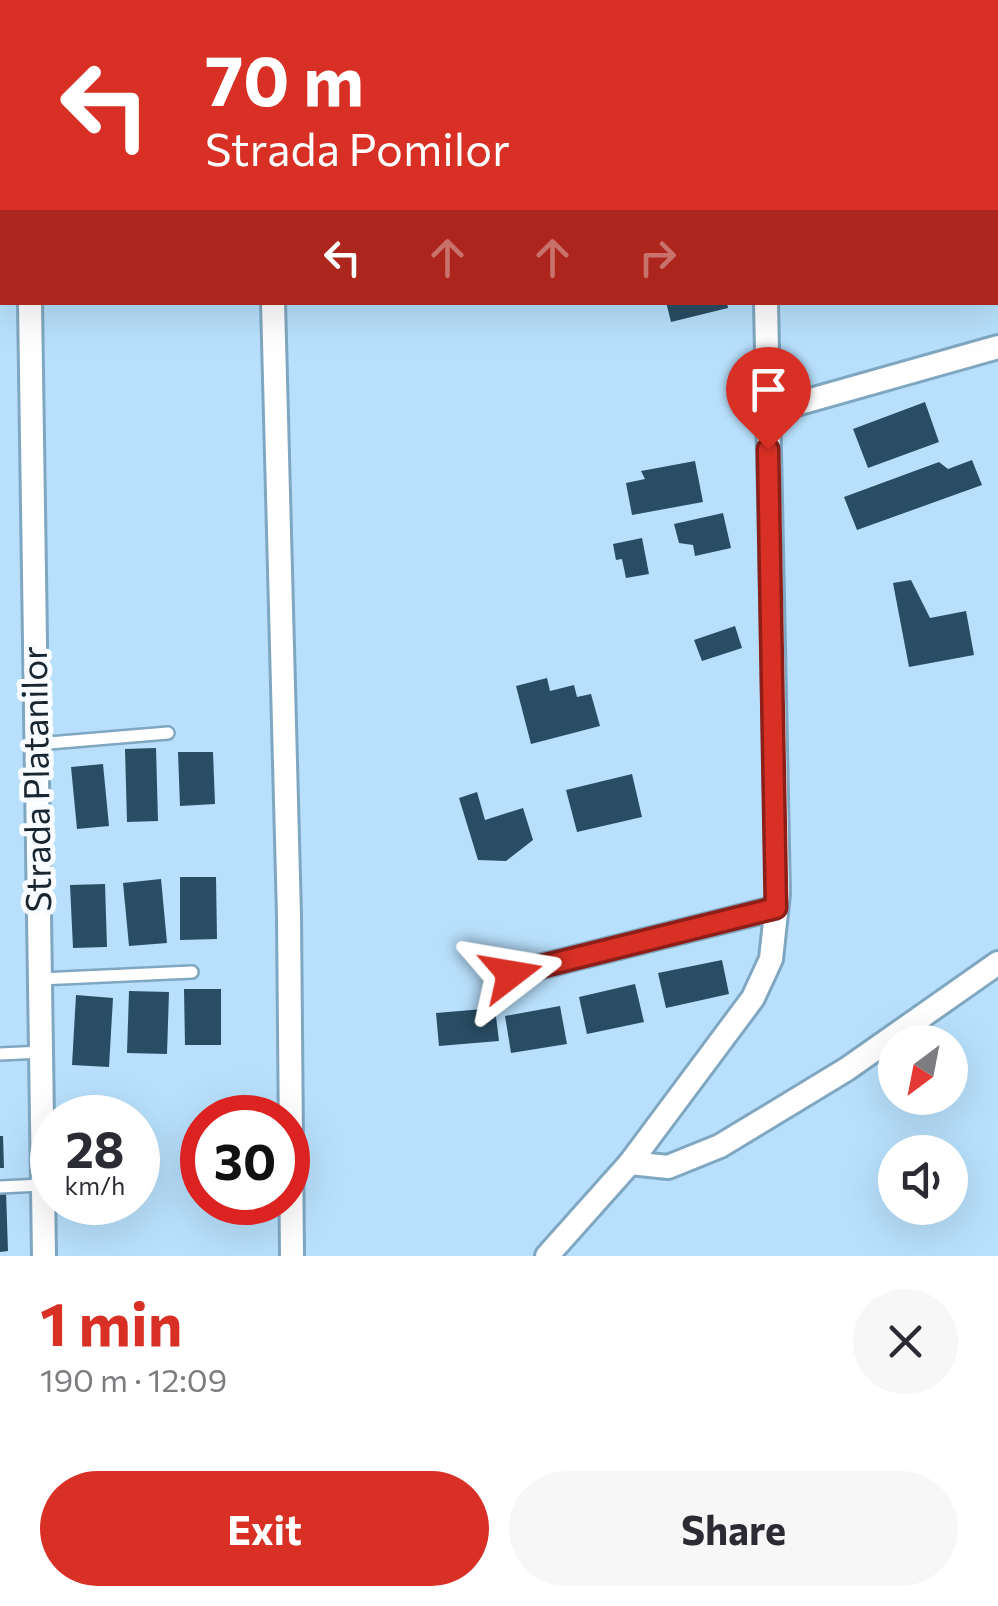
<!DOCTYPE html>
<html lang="en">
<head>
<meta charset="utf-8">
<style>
	body { margin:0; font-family:Commissioner,sans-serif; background:#f7f7f7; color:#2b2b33; height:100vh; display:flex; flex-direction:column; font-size:38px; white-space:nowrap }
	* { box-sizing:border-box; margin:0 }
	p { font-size:32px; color:#7c7c81 }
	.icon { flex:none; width:55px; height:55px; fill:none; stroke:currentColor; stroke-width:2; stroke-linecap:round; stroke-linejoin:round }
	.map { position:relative; height:1256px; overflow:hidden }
	.panel { display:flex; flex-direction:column; background:#fff; flex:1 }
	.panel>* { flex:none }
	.banner { position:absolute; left:0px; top:0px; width:1000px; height:305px; box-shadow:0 10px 40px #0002; background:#d93025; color:#fff; overflow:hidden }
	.needle { width:65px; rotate:212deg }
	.buttons { position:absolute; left:878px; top:1025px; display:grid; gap:20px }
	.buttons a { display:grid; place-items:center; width:90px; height:90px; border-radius:50%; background:#fff; box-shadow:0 10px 40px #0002; font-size:50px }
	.speed { position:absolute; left:30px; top:1095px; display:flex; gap:20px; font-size:50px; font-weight:700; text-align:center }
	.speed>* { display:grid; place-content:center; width:130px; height:130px; border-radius:50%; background:#fff; box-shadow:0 10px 40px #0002; line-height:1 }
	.speed small { font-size:25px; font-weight:400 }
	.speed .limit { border:15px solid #d22; background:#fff; color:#111 }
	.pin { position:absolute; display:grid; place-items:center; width:85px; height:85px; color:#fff; margin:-102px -42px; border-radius:50% 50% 50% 0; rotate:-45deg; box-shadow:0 0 10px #0007 }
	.pin .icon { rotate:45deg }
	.me { position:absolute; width:110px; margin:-55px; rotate:76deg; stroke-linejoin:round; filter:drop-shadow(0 0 8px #0008) }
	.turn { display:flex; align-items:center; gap:35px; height:210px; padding:0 40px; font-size:45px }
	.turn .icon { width:130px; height:130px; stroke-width:2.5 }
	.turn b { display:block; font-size:70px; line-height:85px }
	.lanes { display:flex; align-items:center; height:95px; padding:0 40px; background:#0003; justify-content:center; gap:50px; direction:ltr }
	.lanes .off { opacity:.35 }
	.round { display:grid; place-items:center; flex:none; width:105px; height:105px; border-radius:52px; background:#f7f7f7 }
	.overview { display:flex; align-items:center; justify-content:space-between; height:170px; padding:0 40px }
	h1 { font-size:60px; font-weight:700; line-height:75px; color:#d93025 }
	.button { display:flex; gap:20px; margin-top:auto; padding:20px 40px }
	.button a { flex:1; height:115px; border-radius:60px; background:#d93025; color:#fff; font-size:40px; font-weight:700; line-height:115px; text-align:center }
	.button a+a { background:#f7f7f7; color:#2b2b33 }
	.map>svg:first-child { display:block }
	.building { fill:#294d64 }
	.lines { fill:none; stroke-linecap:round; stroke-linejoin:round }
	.service-casing { stroke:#80a7c1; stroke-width:16 }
	.minor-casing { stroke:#80a7c1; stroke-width:28 }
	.service { stroke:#fff; stroke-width:11 }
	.minor { stroke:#fff; stroke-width:22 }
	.route-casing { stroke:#8d1f18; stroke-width:25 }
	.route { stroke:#d93025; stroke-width:18 }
	.labels { text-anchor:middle; stroke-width:10; stroke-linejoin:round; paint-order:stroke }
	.street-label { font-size:35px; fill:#172631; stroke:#f8fcff }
</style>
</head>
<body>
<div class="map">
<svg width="998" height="1256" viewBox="0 0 998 1256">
	<rect width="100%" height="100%" fill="#b8e0fc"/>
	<g class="building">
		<polygon points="666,302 727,302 728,308 671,322"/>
		<polygon points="925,402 939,442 868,468 853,429"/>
		<polygon points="972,460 982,485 857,530 844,497 939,462 948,469"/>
		<polygon points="695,461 703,502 632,515 626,483 645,479 641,471"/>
		<polygon points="723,513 731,548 695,556 693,545 679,543 674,524"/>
		<polygon points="642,538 649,574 626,578 622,559 616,560 613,544"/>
		<polygon points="911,580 930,618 966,611 974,655 909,667 893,583"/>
		<polygon points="735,626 742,648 702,661 694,640"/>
		<polygon points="547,678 550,691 574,685 577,697 591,694 600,726 531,744 516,686"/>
		<polygon points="156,748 158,821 127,822 125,749"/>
		<polygon points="178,752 213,752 215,804 180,806"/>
		<polygon points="103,764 109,826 77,829 71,767"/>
		<polygon points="632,774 642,817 577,832 566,790"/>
		<polygon points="477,792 485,820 523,808 533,840 506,861 478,860 459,798"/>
		<polygon points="180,877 216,877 217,939 180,940"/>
		<polygon points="161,879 167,943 129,946 123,883"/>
		<polygon points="105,884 107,947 73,948 70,885"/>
		<polygon points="722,960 729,994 666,1008 658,973"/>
		<polygon points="635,984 644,1022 587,1034 579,997"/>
		<polygon points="184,989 221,989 221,1045 185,1045"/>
		<polygon points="129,991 169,992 167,1054 127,1053"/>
		<polygon points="76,995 113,998 109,1067 72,1065"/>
		<polygon points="560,1006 567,1044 511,1053 505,1016"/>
		<polygon points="495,1008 499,1041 439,1046 436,1013"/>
		<polygon points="0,1136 3,1136 4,1168 0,1168"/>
		<polygon points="0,1191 6,1191 8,1251 0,1252"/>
	</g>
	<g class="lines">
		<defs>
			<g id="service">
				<polyline points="37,744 168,733"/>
				<polyline points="40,979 192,972"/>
				<polyline points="0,1054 42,1052"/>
				<polyline points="0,1187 42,1185"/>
			</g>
			<g id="minor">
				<polyline points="25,0 25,2"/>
				<polyline points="266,0 266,2"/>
				<polyline points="761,0 761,2"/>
				<polyline points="30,302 44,1256"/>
				<polyline points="273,302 289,916 292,1256"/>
				<polyline points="768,412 998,347"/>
				<polyline points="511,974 776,908"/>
				<polyline points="630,1163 668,1167 720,1146 847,1069 998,963"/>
				<polyline points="547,1256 630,1163 753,998 771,959 778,894 766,302"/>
			</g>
		</defs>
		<use href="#service" class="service-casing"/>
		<use href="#minor" class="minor-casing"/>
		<use href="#service" class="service"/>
		<use href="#minor" class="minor"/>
	</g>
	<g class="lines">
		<defs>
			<polyline id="route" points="511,974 776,908 768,449"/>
		</defs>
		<use href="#route" class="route-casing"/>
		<use href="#route" class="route"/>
	</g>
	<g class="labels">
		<g class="street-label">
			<text transform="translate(37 779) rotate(-91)" y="12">Strada Platanilor</text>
		</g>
	</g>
</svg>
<div class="buttons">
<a><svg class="needle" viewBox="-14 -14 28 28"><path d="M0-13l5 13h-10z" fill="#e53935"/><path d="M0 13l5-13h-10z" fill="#7c7c81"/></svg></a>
<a><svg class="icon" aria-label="sound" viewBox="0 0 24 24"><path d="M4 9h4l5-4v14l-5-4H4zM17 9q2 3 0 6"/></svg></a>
</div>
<div class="speed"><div>28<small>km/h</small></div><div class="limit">30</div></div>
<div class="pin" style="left:768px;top:449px;background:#d93025"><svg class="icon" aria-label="arrive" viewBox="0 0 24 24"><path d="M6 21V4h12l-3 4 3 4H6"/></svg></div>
<svg class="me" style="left:511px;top:974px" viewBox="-20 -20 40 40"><path d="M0-17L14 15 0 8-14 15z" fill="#d93025" stroke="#fff" stroke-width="4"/></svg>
<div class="banner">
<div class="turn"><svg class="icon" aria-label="left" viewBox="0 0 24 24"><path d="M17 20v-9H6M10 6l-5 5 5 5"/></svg><div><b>70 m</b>Strada Pomilor</div></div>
<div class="lanes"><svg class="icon" aria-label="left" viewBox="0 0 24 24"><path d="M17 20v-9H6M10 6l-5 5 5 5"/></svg><svg class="icon off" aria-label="ahead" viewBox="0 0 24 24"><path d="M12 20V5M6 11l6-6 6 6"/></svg><svg class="icon off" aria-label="ahead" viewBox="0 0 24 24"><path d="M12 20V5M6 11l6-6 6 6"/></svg><svg class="icon off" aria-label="right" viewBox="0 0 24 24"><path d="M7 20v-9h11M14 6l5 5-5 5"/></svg></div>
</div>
</div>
<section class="panel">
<div class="overview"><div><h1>1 min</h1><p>190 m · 12:09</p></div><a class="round"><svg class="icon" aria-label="close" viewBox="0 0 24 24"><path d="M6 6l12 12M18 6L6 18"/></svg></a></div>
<div class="button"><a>Exit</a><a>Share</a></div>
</section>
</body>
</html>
